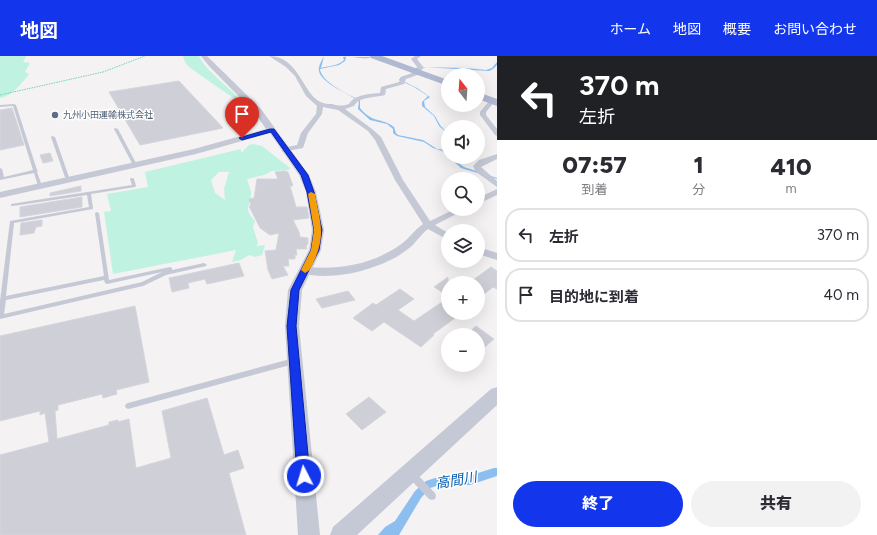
<!DOCTYPE html>
<html lang="ja">
<head>
<meta charset="utf-8">
<style>
	body { margin:0; font-family:Figtree,"Noto Sans JP",sans-serif; background:#f2f2f3; color:#2b2b33; height:100vh; display:flex; flex-direction:column; font-size:15px; white-space:nowrap }
	* { box-sizing:border-box; margin:0 }
	p { font-size:13px; color:#7c7c81 }
	.icon { flex:none; width:22px; height:22px; fill:none; stroke:currentColor; stroke-width:2; stroke-linecap:round; stroke-linejoin:round }
	.map { position:relative; flex:1; overflow:hidden }
	.side { display:flex; flex-direction:column; background:#fff; width:380px }
	.side>* { flex:none }
	.guide { background:#202124; color:#fff; overflow:hidden }
	.needle { width:26px; rotate:343deg }
	.fabs { position:absolute; left:441px; top:12px; display:grid; gap:8px }
	.fabs a { display:grid; place-items:center; width:44px; height:44px; border-radius:50%; background:#fff; box-shadow:0 4px 16px #0002; font-size:20px }
	.pin { position:absolute; display:grid; place-items:center; width:34px; height:34px; color:#fff; margin:-41px -17px; border-radius:50% 50% 50% 0; rotate:-45deg; box-shadow:0 0 4px #0007 }
	.pin .icon { rotate:45deg }
	.me { position:absolute; width:44px; margin:-22px; rotate:355deg; stroke-linejoin:round; filter:drop-shadow(0 0 3px #0008) }
	.turn { display:flex; align-items:center; gap:14px; height:84px; padding:0 16px; font-size:18px }
	.turn .icon { width:52px; height:52px; stroke-width:2.5 }
	.turn b { display:block; font-size:28px; line-height:34px }
	.eta { display:flex; justify-content:space-evenly; align-items:center; height:68px; text-align:center }
	.eta b { font-size:24px; font-weight:800; line-height:28px }
	.button { display:flex; gap:8px; margin-top:auto; padding:8px 16px }
	.button a { flex:1; height:46px; border-radius:24px; background:#1335ec; color:#fff; font-size:16px; font-weight:800; line-height:46px; text-align:center }
	.button a+a { background:#f2f2f3; color:#2b2b33 }
	ul { padding:0; list-style:none }
	li { display:flex; align-items:center; gap:12px; height:54px; margin:0 8px 6px; padding:0 8px; border:2px solid #e1e1e2; border-radius:16px }
	li div { flex:1 }
	li b { display:block; font-size:15px }
	li em { font-style:normal }
	header { display:flex; align-items:center; gap:24px; box-sizing:border-box; height:56px; padding:0 20px; background:#1335ec; color:#fff }
	header strong { font-size:19px }
	nav { display:flex; gap:22px; margin-inline-start:auto; font-size:14px }
	main { display:flex; flex:1; min-height:0 }
	.map>svg:first-child { display:block }
	.green { fill:#c0f2e1; fill-rule:evenodd }
	.water { fill:#8cbff0 }
	.building { fill:#cecfd7; stroke:#d5d5dd }
	.lines { fill:none; stroke-linecap:round; stroke-linejoin:round }
	.path { stroke:#76d1be; stroke-width:1; stroke-dasharray:1.5 1; stroke-linecap:butt }
	.service { fill:#c5c9d6; fill-rule:evenodd }
	.minor { fill:#c5c9d6; fill-rule:evenodd }
	.tertiary { fill:#c5c9d6; fill-rule:evenodd }
	.primary { fill:#b1b8d1; fill-rule:evenodd }
	.route { fill:#1335ec; stroke:#0c2299 }
	.slow { fill:#f59e0b }
	.service-dot { fill:#5c6f8a; stroke:#fff; stroke-width:1.5 }
	.labels { text-anchor:middle; stroke-width:3; stroke-linejoin:round; paint-order:stroke }
	.far-service-label { font-size:9px; fill:#4e5e75; stroke:#fff; text-anchor:start }
	.near-water-label { font-size:14px; font-style:italic; fill:#075fb4; stroke:#fff }
</style>
</head>
<body>
<header>
<strong>地図</strong>
<nav><a>ホーム</a><a>地図</a><a>概要</a><a>お問い合わせ</a></nav>
</header>
<main>
<div class="map">
<svg width="497" height="479" viewBox="0 0 497 479">
	<rect width="100%" height="100%" fill="#f4f2f2"/>
	<g class="green">
		<path d="M0,0H26L23,6L30,7L25,16L29,18C22,27 12,40 0,42Z"/>
		<path d="M183,0H199C204,14 236,36 246,51L189,11L185,6Z"/>
		<path d="M253,88L262,90L290,112L289,114L272,115L264,119L247,123C248,127 251,133 251,137C251,151 242,151 255,165L253,171L258,187L256,190L265,189L262,199L255,201L249,199L241,204L232,206L236,194L113,218L104,156L111,155L107,138L148,131L145,116L241,93V97L249,89ZM219,116H229L224,133L225,144L215,137L211,124Z"/>
	</g>
	<g class="water">
		<path d="M324,0L321,12C328,10 338,10 344,4L343,1C353,0 363,3 374,0C364,5 355,0 346,1L345,5L339,9L320,13C321,26 349,39 360,44V52C373,68 381,61 394,71L396,77L398,79L423,84L437,93L448,94V101H450L464,111L497,122V123L461,112L442,95L433,92L424,86L397,80L393,77V73L387,68L370,64L358,53L359,45C349,38 321,27 319,15C318,10 322,4 324,0Z"/>
		<polygon points="497,6 497,9 493,13 489,15 423,11 401,24 417,32 430,41 424,45 425,51 435,60 440,69 448,78 439,70 434,60 422,50 422,46 428,40 414,31 399,24 401,21 412,18 415,13 418,11 466,12 486,14 492,12"/>
		<polygon points="494,412 497,412 497,420 470,429 440,429 430,432 421,442 399,479 378,479 385,471 395,465 415,435 426,425 435,422 465,421"/>
	</g>
	<g class="building">
		<polygon points="179,25 223,72 140,89 109,36"/>
		<polygon points="12,52 24,89 0,94 0,54"/>
		<polygon points="50,97 53,105 43,107 40,99"/>
		<polygon points="285,115 288,116 293,130 290,130 296,151 307,151 309,162 293,164 299,176 300,181 308,182 308,188 306,190 307,193 296,193 297,199 295,199 295,203 288,203 289,210 283,210 288,219 272,223 268,214 265,195 276,194 279,177 270,179 260,172 249,150 251,150 249,143 254,142 257,123 278,123 275,116"/>
		<polygon points="81,130 81,135 50,140 50,137"/>
		<polygon points="82,141 82,151 20,161 20,151"/>
		<polygon points="42,164 42,170 36,171 34,177 20,179 21,167"/>
		<polygon points="239,207 244,220 207,228 205,223 188,227 189,232 172,236 169,222"/>
		<polygon points="491,211 497,215 497,233 493,231 478,243 478,227 469,227"/>
		<polygon points="448,221 448,240 434,231"/>
		<polygon points="400,233 414,243 398,254 414,265 448,242 448,257 455,262 433,278 434,279 421,291 384,266 372,275 353,262 373,247 376,249"/>
		<polygon points="348,235 355,244 322,252 316,243"/>
		<polygon points="135,250 149,326 116,334 117,338 103,342 102,338 58,349 58,354 55,355 57,383 109,369 109,366 118,364 118,366 129,363 136,412 171,402 162,355 207,342 224,399 238,394 244,412 229,417 246,479 0,479 0,399 49,386 45,357 40,359 40,355 0,365 0,280"/>
		<polygon points="476,270 494,283 478,297 478,279 466,279"/>
		<polygon points="369,341 386,356 362,374 346,358"/>
	</g>
	<g class="lines">
		<polyline class="path" points="0,39 103,16 145,0"/>
		<g class="service">
			<polygon points="14,48 16,49 37,114 38,115 37,116 42,130 41,131 39,131 38,130 34,117 0,124 0,112 2,113 4,121 33,114 13,50 0,51 0,49"/>
			<polygon points="115,72 118,73 137,109 136,110 133,109 114,73"/>
			<polygon points="52,80 55,81 70,124 69,125 67,125 66,124 51,81"/>
			<path d="M131,122H133L134,123L136,130L135,131L91,138L93,152V153L14,167L6,240L104,220L95,157L97,156L99,157L109,224L170,211L172,212V214L204,207L207,209L206,210L166,219L143,230L0,263V245L10,165L89,151L87,139L13,150H11V148L132,129L130,123ZM162,216L142,226L4,258L6,244L104,224L105,227L107,228Z"/>
			<polygon points="294,302 296,303 297,305 296,307 294,308 128,353 126,352 125,350 126,348 128,347"/>
			<polygon points="411,414 414,415 435,437 436,440 435,443 432,444 429,443 408,421 407,418 408,415"/>
		</g>
		<g class="minor">
			<path d="M269,0C300,0 303,41 323,47C325,48 329,48 332,48C339,50 342,50 349,48C355,38 370,38 380,37L381,31L399,26L401,21L415,16L414,15L418,12L411,3L415,0H421L417,3L424,12L421,14L424,16L423,17L406,23L404,28L386,33L385,39C374,42 360,40 354,50L345,53L372,73L381,81L403,124L430,165L455,153H466L435,169L448,177V184L428,173C420,179 416,187 408,193C383,213 333,226 301,217L300,215L301,213L305,211C339,214 371,209 400,189C409,183 414,174 423,168L395,124L375,84L368,75L338,54L323,51L322,58L308,77L303,92L282,96V92L297,89L301,77L316,58L317,50L306,40L295,20L286,11Z"/>
			<polygon points="490,44 495,45 486,56 486,59 497,73 497,80 495,79 480,59 480,56"/>
			<polygon points="497,98 497,103 481,111 497,125 497,131 476,116 473,110 479,104"/>
			<polygon points="497,133 497,139 478,148 478,142"/>
			<polygon points="478,191 497,197 497,204 478,198"/>
		</g>
		<g class="tertiary">
			<polygon points="201,0 207,0 261,53 309,119 316,136 324,174 321,194 302,234 299,270 320,479 298,479 285,270 288,234 309,194 312,174 306,136 299,119 270,77 196,98 0,142 0,136 194,93 266,73 255,57 209,10"/>
			<polygon points="497,331 497,349 357,479 330,479 333,471 491,333"/>
		</g>
		<g class="primary">
			<polygon points="370,0 382,0 448,24 448,30 371,2"/>
			<polygon points="478,36 497,43 497,50 478,43"/>
		</g>
	</g>
	<polygon class="route" points="270,73 274,73 308,119 314,136 322,174 319,194 299,234 296,270 310,420 308,424 304,426 299,424 297,420 287,270 291,234 311,194 314,174 307,136 301,119 271,76 242,84 239,82"/>
	<path class="slow" d="M311,136L315,138C320,166 326,178 314,205C312,210 310,215 305,217L301,214L311,194L314,174L308,138Z"/>
	<circle class="service-dot" cx="55" cy="59" r="4"/>
	<g class="labels">
		<g class="far-service-label">
			<text x="63" y="62">九州小田運輸株式会社</text>
		</g>
		<g class="near-water-label">
			<text transform="translate(456 424) rotate(-10)" y="5">高間川</text>
		</g>
	</g>
</svg>
<div class="fabs">
<a><svg class="needle" viewBox="-14 -14 28 28"><path d="M0-13l5 13h-10z" fill="#e53935"/><path d="M0 13l5-13h-10z" fill="#7c7c81"/></svg></a>
<a><svg class="icon" aria-label="sound" viewBox="0 0 24 24"><path d="M4 9h4l5-4v14l-5-4H4zM17 9q2 3 0 6"/></svg></a>
<a><svg class="icon" aria-label="search" viewBox="0 0 24 24"><circle cx="10" cy="10" r="6"/><path d="M15 15l6 6"/></svg></a>
<a><svg class="icon" aria-label="layers" viewBox="0 0 24 24"><path d="M12 4l9 5-9 5-9-5zM3 14l9 5 9-5"/></svg></a>
<a>+</a>
<a>−</a>
</div>
<div class="pin" style="left:242px;top:82px;background:#d93025"><svg class="icon" aria-label="arrive" viewBox="0 0 24 24"><path d="M6 21V4h12l-3 4 3 4H6"/></svg></div>
<svg class="me" style="left:304px;top:420px" viewBox="-20 -20 40 40"><circle r="17" fill="#1335ec" stroke="#fff" stroke-width="3"/><path d="M0-11L8 9 0 5-8 9z" fill="#fff"/></svg>
</div>
<section class="side">
<div class="guide">
<div class="turn"><svg class="icon" aria-label="left" viewBox="0 0 24 24"><path d="M17 20v-9H6M10 6l-5 5 5 5"/></svg><div><b>370 m</b>左折</div></div>
</div>
<div class="eta">
<div><b>07:57</b><p>到着</p></div>
<div><b>1</b><p>分</p></div>
<div><b>410</b><p>m</p></div>
</div>
<ul>
<li><svg class="icon" aria-label="left" viewBox="0 0 24 24"><path d="M17 20v-9H6M10 6l-5 5 5 5"/></svg><div><b>左折</b></div><em>370 m</em></li>
<li><svg class="icon" aria-label="arrive" viewBox="0 0 24 24"><path d="M6 21V4h12l-3 4 3 4H6"/></svg><div><b>目的地に到着</b></div><em>40 m</em></li>
</ul>
<div class="button"><a>終了</a><a>共有</a></div>
</section>
</main>
</body>
</html>
